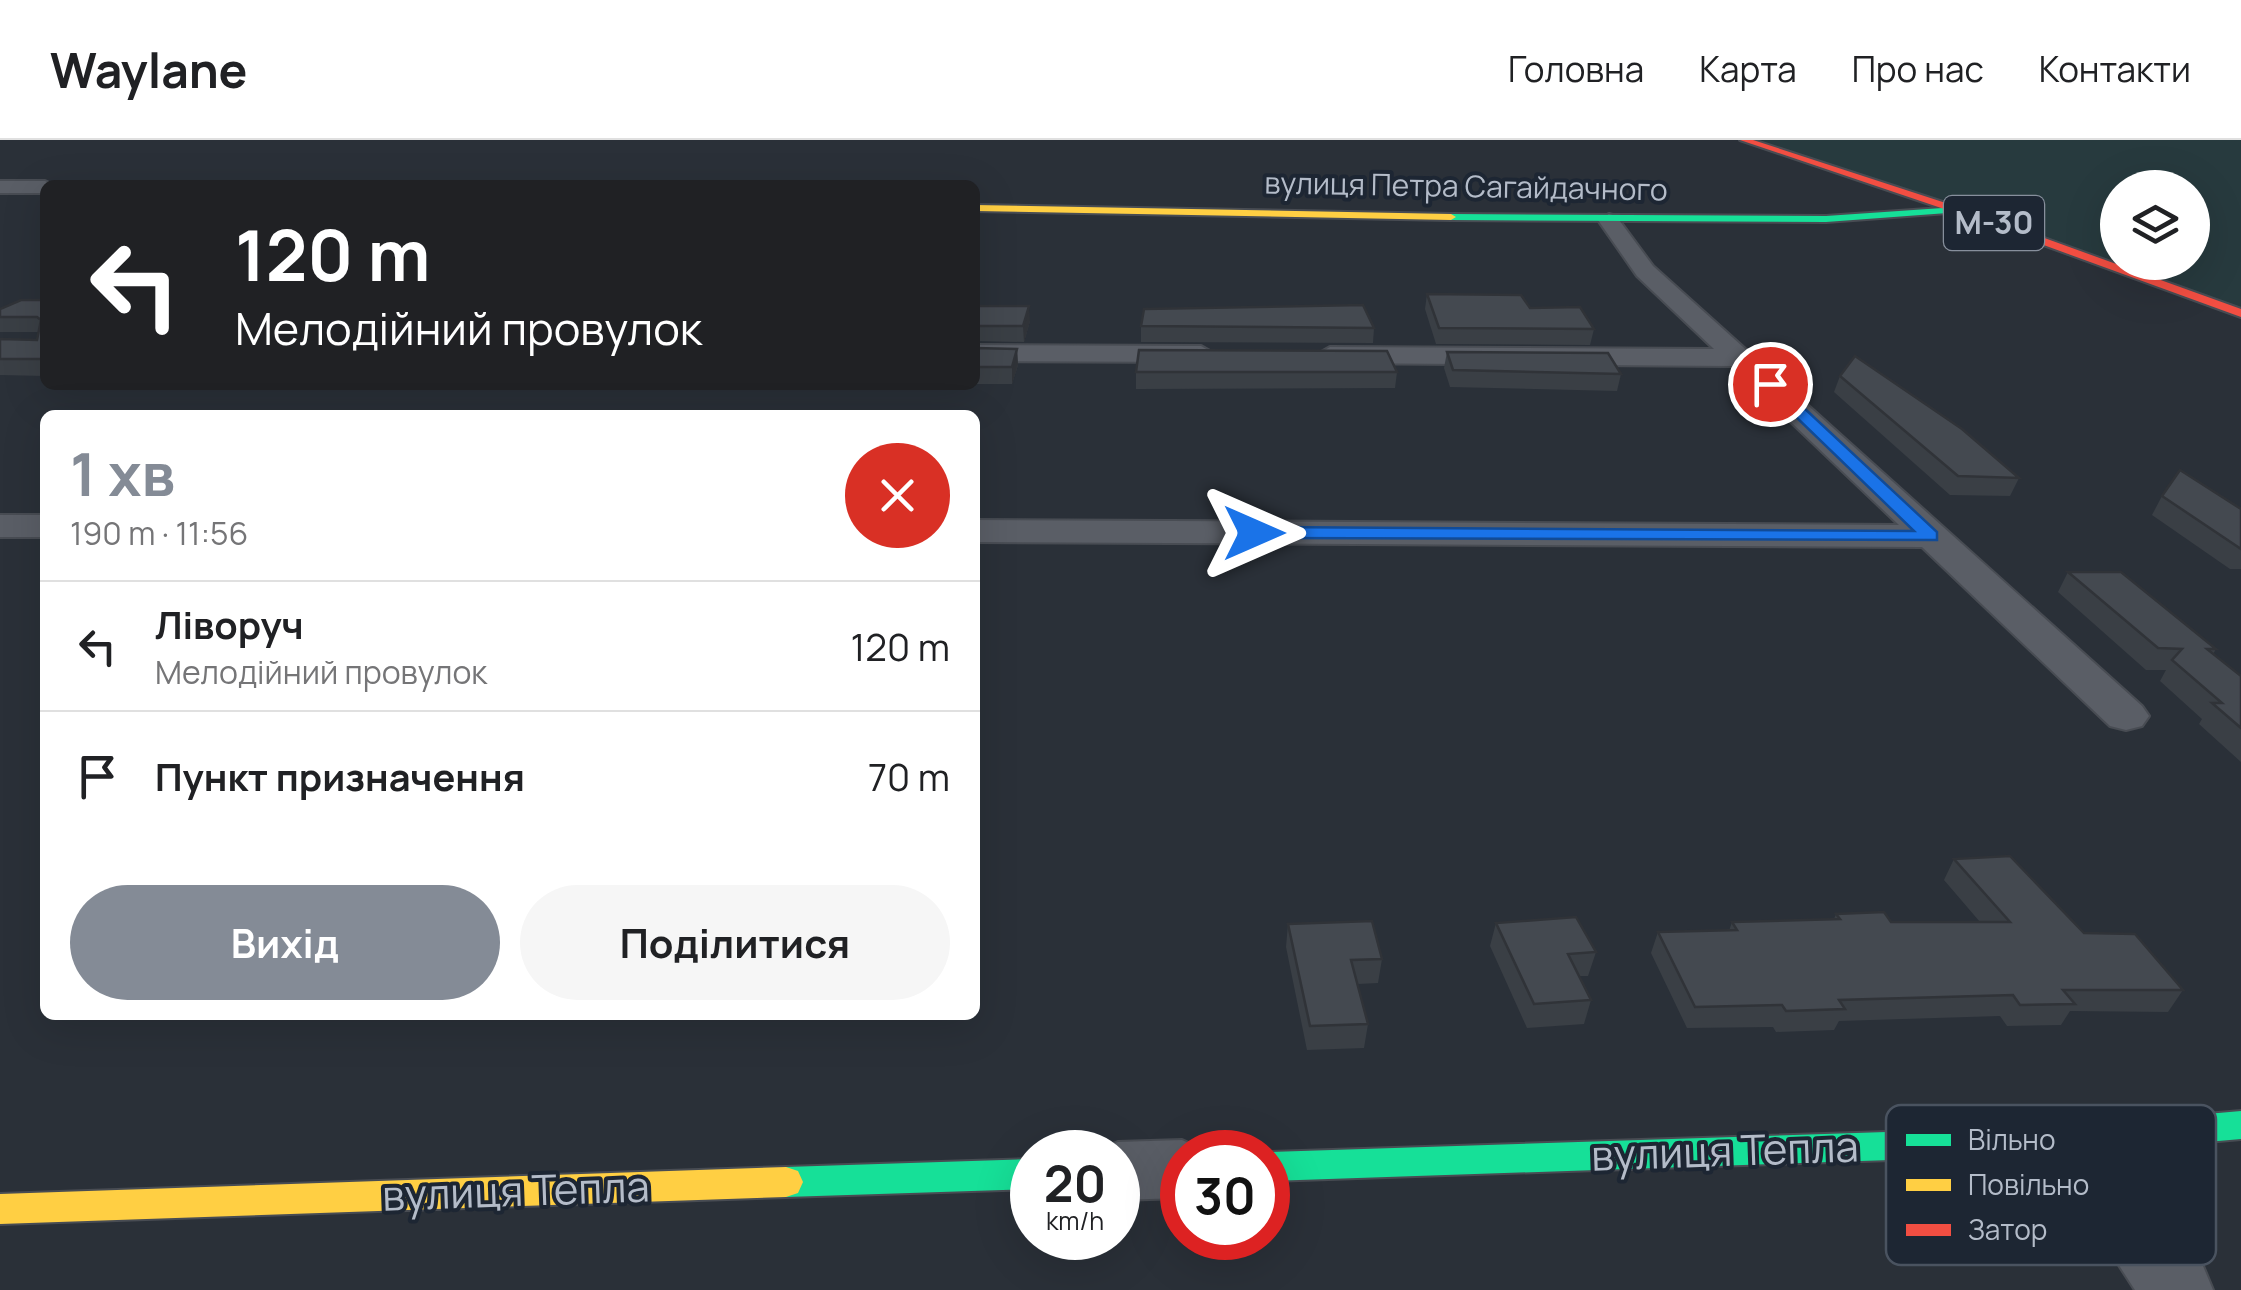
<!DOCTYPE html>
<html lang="uk">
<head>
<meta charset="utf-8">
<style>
	body { margin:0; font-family:Manrope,sans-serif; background:#f6f6f6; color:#202124; height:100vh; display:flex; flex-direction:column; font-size:38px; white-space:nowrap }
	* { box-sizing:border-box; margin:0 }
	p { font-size:32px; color:#757577 }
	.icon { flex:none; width:55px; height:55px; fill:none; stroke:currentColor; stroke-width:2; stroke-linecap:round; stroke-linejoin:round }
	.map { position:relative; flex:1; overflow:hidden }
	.drawer { position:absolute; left:40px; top:270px; width:940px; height:610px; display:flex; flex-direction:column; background:#fff; border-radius:15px; box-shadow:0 10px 40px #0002 }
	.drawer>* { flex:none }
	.banner { position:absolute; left:40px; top:40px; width:940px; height:210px; border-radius:15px; box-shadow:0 10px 40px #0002; background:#202124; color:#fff; overflow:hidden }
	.buttons { position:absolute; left:2100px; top:30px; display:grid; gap:20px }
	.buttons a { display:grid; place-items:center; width:110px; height:110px; border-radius:50%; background:#fff; box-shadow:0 10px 40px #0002; font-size:50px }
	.speed { position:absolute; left:1010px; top:990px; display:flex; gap:20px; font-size:50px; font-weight:700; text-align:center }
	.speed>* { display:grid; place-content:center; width:130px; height:130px; border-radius:50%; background:#fff; box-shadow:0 10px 40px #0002; line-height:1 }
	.speed small { font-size:25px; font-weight:400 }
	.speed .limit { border:15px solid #d22; background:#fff; color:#111 }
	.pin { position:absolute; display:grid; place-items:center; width:85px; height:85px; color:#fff; margin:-42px; border:5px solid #fff; border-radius:50%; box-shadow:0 2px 10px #0007 }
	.me { position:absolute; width:110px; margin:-55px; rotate:90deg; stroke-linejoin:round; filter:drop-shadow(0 0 8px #0008) }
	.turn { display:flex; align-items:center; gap:35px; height:210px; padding:0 30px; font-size:45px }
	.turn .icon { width:130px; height:130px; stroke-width:2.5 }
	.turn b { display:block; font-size:70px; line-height:85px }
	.round { display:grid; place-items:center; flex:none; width:105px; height:105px; border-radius:52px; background:#f6f6f6 }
	.headline { display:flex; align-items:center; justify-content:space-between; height:170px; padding:0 30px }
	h1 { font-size:60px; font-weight:700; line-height:75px; color:#848b96 }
	.button { display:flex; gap:20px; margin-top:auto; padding:20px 30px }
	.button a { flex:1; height:115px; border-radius:60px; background:#848b96; color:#fff; font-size:40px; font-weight:700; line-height:115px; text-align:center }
	.button a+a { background:#f6f6f6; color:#202124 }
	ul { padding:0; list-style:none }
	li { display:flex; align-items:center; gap:30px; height:130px; padding:0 30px; border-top:2px solid #e0e0e0 }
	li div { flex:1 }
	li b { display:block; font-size:38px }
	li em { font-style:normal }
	header { display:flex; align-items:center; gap:60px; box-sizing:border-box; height:140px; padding:0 50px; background:#fff; border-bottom:2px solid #e0e0e0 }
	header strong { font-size:48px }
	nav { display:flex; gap:55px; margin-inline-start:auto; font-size:35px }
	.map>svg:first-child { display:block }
	.green { fill:#273a3e; fill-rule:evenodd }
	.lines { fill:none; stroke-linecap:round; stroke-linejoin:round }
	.street-casing { stroke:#484c53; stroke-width:4 }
	.fast-casing { stroke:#484c53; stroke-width:4 }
	.slow-casing { stroke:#484c53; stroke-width:4 }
	.jam-casing { stroke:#484c53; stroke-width:4 }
	.street { fill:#5a5e66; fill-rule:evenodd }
	.fast { fill:#16e098; fill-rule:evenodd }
	.slow { fill:#ffcf43; fill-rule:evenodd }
	.jam { fill:#f24e42; fill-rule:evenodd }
	.wall { fill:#3a3f45 }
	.shaded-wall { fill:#303338 }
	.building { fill:#444950; stroke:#303338; stroke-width:2.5 }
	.route { fill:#1a73e8; stroke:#114b97; stroke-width:2.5 }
	.labels { text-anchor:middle; stroke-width:8; stroke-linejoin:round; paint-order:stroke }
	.far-street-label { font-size:30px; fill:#b4bcc9; stroke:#1d2633 }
	.shield { fill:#1d2633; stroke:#878f9c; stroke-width:2.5 }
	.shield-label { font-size:32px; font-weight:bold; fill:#b4bcc9 }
	.near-street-label { font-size:42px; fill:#b4bcc9; stroke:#1d2633 }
	.key { fill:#1d2633; stroke:#4a5360; stroke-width:2.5 }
	.key-label { font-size:28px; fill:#b4bcc9 }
</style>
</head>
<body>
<header>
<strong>Waylane</strong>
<nav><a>Головна</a><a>Карта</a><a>Про нас</a><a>Контакти</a></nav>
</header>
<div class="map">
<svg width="2241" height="1150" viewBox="0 0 2241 1150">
	<rect width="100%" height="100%" fill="#2a3038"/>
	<path class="green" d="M1742,0H2241V171ZM2118,48H2192V122H2118Z"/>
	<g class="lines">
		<defs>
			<g id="street">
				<polygon points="0,41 45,41 53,45 45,45 45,53 0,53"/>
				<polygon points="1609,74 1616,76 1653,126 2142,566 2149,576 2142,586 2126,590 2110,586 1922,407 975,402 975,380 1899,385 1732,226 1330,223 1316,215 1330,207 1714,209 1637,136 1598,80"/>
				<polygon points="975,205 1201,206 1215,214 1201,222 975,221"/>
				<rect x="0" y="375" width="45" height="22"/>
				<polygon points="2071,972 2094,980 2203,1126 2213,1150 2135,1150 2038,1000 2048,980"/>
				<polygon points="1182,1000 1208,1012 1182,1012 1182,1058 1118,1060 1118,1012 1093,1012 1118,1002"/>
			</g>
			<g id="fast">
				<polygon points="1957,67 1961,72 1826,82 1451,80 1446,77 1451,74 1826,76"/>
				<polygon points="2241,971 2241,999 2071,1014 1268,1041 1268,1012 2071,986"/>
				<polygon points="1032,1019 1032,1049 786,1057 774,1053 769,1042 774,1031 786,1027"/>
			</g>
			<g id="slow">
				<polygon points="975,65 1451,74 1456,77 1451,80 975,71"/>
				<polygon points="786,1027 798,1031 803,1042 798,1053 786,1057 0,1084 0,1054"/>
			</g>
			<polygon id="jam" points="1740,0 1753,0 1961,68 2241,169 2241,177 1953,72"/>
		</defs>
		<use href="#street" class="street-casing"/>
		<use href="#fast" class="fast-casing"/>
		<use href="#slow" class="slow-casing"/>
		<use href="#jam" class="jam-casing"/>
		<use href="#street" class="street"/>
		<use href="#fast" class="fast"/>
		<use href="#slow" class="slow"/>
		<use href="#jam" class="jam"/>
	</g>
	<g class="wall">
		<polygon points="1427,154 1530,168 1594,189 1590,205 1436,204 1425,169"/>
		<polygon points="45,160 45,236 0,235 0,199 37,200 39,192 0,192 0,169"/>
		<polygon points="975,166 1030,181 1024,202 975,201"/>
		<polygon points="1141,186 1374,188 1373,203 1141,202"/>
		<polygon points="975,208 1017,209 1018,225 1012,244 975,244"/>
		<polygon points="1447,212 1621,234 1617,251 1450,247 1444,228"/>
		<polygon points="1136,232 1397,232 1395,248 1136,249"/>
		<polygon points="1840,236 2019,338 2010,356 1950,355 1834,252"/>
		<polygon points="2162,356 2241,369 2241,429 2230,429 2152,375"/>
		<polygon points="2068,432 2216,509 2213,514 2241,536 2241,622 2199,584 2202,579 2160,541 2166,530 2146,530 2058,452"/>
		<polygon points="1954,719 2183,850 2168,872 2070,871 2061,885 2007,886 2000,876 1839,881 1834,890 1776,892 1773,887 1687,888 1651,813 1658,792 1729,791 1732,782 1834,779 1836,774 1891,782 1980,782 1944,740"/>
		<polygon points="1496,783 1596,812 1588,836 1579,836 1591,860 1584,884 1527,888 1490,806"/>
		<polygon points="1288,784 1382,819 1378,843 1358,844 1368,884 1364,908 1307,910 1286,807"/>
	</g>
	<g class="shaded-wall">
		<polygon points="1029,166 1030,181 1024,202 1023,186"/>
		<polygon points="1017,209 1018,225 1012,244 1012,227"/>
	</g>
	<g class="building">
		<polygon points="1427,154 1521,155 1530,168 1580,167 1594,189 1439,188"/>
		<polygon points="21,160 45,160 45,219 0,219 0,199 37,200 41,180 37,177 0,177 0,169"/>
		<polygon points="1363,165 1374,188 1141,186 1144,169"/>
		<polygon points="975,166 1029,166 1023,186 975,186"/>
		<polygon points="975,208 1017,209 1012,227 975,227"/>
		<polygon points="1139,210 1387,211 1397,232 1136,232"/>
		<polygon points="1447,212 1608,213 1621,234 1453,230"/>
		<polygon points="1855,216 1962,289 2019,338 1958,336 1840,236"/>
		<polygon points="2180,330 2241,369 2241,409 2162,356"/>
		<polygon points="2068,432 2121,432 2216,509 2207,509 2241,536 2241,588 2212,563 2222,563 2172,520 2182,509 2158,508"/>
		<polygon points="2010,716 2084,793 2135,794 2183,850 2063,850 2075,864 2020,865 2013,855 1839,860 1845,869 1786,871 1782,865 1695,867 1658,792 1737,790 1732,782 1840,779 1836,774 1884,772 1891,782 2010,782 1954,719"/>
		<polygon points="1576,777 1596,812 1568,814 1591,860 1534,864 1496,783"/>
		<polygon points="1372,781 1382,819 1351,820 1368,884 1310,886 1288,784"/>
	</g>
	<polygon class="route" points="1765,241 1775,241 1937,392 1937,400 1254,398 1245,393 1254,387 1914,391 1765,247"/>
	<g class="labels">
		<g class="far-street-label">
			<text transform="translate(1466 47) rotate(1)" y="10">вулиця Петра Сагайдачного</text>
		</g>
		<rect class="shield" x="1944" y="56" width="100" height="54" rx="8"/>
		<g class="shield-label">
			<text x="1994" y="94">М-30</text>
		</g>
		<g class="near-street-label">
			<text transform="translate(1725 1011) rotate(-2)" y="15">вулиця Тепла</text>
			<text transform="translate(516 1051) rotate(-2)" y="15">вулиця Тепла</text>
		</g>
	</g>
	<rect x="1886" y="965" width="330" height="160" rx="15" class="key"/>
	<rect x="1906" y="994" width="45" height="12" fill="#16e098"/>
	<rect x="1906" y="1039" width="45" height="12" fill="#ffcf43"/>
	<rect x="1906" y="1084" width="45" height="12" fill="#f24e42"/>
	<g class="key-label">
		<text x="1968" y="1010">Вільно</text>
		<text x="1968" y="1055">Повільно</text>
		<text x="1968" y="1100">Затор</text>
	</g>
</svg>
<div class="buttons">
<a><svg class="icon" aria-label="layers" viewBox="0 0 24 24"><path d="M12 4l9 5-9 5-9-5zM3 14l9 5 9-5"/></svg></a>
</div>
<div class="speed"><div>20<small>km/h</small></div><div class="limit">30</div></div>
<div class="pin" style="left:1770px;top:244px;background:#d93025"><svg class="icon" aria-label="arrive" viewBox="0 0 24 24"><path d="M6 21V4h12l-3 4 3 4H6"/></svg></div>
<svg class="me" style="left:1254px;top:393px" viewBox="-20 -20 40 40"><path d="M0-17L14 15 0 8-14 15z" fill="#1a73e8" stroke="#fff" stroke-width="4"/></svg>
<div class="banner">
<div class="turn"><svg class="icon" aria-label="left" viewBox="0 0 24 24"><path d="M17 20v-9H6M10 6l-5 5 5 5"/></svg><div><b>120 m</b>Мелодійний провулок</div></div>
</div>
<section class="drawer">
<div class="headline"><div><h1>1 хв</h1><p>190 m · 11:56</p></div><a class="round" style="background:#d93025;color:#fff"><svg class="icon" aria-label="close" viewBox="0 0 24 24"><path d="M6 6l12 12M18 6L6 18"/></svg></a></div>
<ul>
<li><svg class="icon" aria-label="left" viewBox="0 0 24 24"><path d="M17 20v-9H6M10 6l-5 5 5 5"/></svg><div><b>Ліворуч</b><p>Мелодійний провулок</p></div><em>120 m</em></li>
<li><svg class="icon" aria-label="arrive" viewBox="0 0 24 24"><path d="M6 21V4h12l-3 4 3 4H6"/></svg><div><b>Пункт призначення</b></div><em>70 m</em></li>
</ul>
<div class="button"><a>Вихід</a><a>Поділитися</a></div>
</section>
</div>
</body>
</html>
